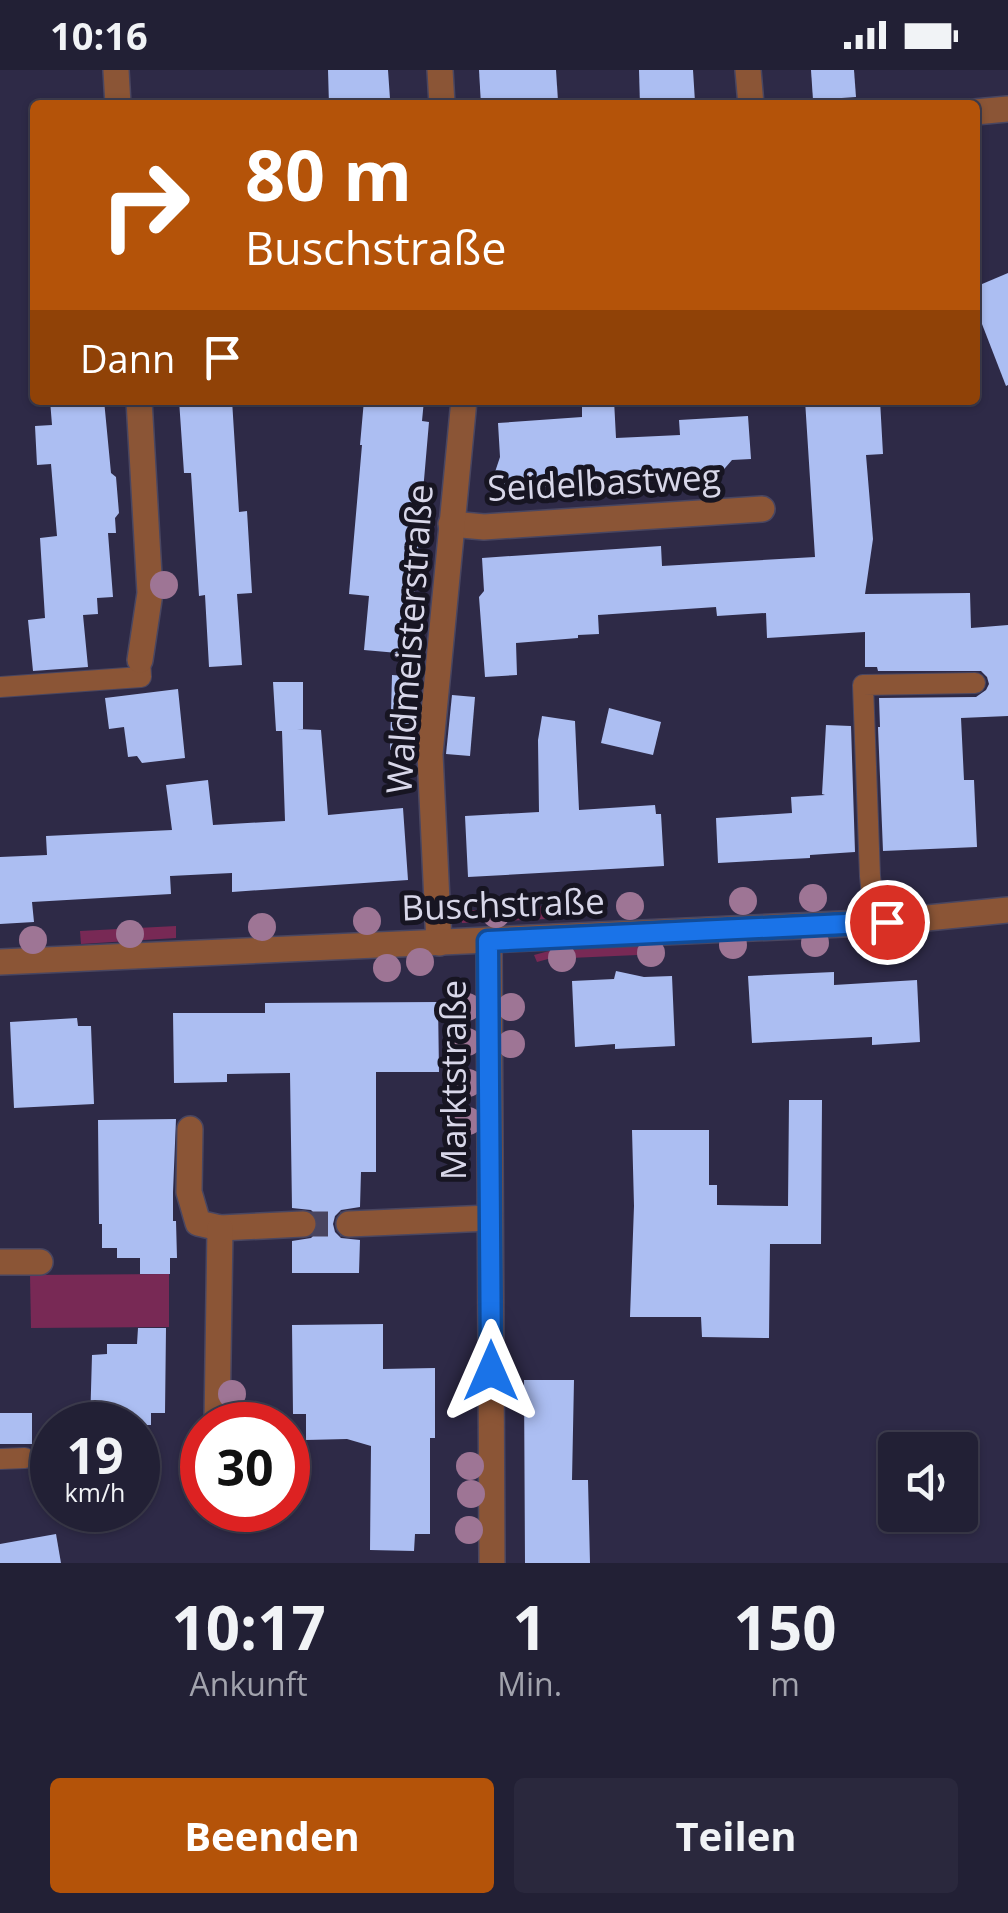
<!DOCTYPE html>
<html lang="de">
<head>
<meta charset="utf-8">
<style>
	body { margin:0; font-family:"Open Sans",sans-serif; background:#2a283d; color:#f1f3f6; height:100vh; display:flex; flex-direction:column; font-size:38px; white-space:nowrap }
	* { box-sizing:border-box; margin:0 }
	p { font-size:32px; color:#a2a3ad }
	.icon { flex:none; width:55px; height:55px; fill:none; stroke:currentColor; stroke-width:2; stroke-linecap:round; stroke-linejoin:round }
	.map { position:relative; height:1493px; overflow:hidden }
	.sheet { display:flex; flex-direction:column; background:#222035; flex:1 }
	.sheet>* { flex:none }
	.hud { position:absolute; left:30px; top:30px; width:950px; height:305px; border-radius:10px; box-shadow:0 2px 8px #0004,0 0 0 2px #3f3e50; background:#b45309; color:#fff; overflow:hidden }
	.fabs { position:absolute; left:878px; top:1362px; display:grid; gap:20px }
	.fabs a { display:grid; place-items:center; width:100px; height:100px; border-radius:10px; background:#222035; box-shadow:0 2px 8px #0004,0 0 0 2px #3f3e50; font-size:50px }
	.speed { position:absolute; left:30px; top:1332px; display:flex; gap:20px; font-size:50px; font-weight:700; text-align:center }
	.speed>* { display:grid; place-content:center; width:130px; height:130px; border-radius:50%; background:#222035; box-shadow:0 2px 8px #0004,0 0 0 2px #3f3e50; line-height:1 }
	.speed small { font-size:25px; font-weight:400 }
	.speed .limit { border:15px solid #d22; background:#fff; color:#111 }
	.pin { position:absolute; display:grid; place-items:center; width:85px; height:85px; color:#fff; margin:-42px; border:5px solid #fff; border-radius:50%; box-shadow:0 2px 10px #0007 }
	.me { position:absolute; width:110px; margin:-55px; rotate:0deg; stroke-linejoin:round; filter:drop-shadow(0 0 8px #0008) }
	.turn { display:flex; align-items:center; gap:35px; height:210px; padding:0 50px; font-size:45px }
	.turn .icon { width:130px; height:130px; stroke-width:2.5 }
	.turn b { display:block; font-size:70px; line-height:85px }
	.then { display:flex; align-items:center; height:95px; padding:0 50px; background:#0003; gap:20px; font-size:38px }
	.eta { display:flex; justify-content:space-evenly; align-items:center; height:170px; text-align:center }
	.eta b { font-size:60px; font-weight:700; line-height:70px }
	.cta { display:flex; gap:20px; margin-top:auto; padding:20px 50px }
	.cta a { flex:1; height:115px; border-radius:10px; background:#b45309; color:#fff; font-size:40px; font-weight:700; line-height:115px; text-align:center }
	.cta a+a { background:#2a283d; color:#f1f3f6 }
	.status { display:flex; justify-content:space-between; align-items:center; height:70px; padding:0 50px; background:#222035; direction:ltr }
	.status svg { height:28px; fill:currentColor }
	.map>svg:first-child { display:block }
	.green { fill:#782955 }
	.building { fill:#acbef2 }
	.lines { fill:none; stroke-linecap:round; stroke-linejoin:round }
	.street-tunnel { stroke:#48445f; stroke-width:25; stroke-dasharray:25 12; stroke-linecap:butt }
	.lane-casing { stroke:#494661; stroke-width:22 }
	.street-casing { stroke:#494661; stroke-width:28 }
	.lane { stroke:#8b5536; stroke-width:20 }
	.street { stroke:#8b5536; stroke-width:25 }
	.tree { fill:#9e7595 }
	.route-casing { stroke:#114b97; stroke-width:25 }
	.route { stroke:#1a73e8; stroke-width:18 }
	.labels { text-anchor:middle; stroke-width:10; stroke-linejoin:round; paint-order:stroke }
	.street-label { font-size:35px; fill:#d8d7e9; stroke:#171522 }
</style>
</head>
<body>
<div class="status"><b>10:16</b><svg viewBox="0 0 49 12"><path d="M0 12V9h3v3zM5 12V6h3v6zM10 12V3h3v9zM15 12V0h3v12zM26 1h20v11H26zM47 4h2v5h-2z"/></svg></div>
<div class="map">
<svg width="1008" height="1493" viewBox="0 0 1008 1493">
	<rect width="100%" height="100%" fill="#2e2a47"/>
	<g class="green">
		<polygon points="545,836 546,849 462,853 461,841"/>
		<polygon points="176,856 176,868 81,874 80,861"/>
		<polygon points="660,875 660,884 548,889 537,892 534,885 549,881"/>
		<polygon points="169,1204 169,1257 31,1258 30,1205"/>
	</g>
	<g class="building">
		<polygon points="328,0 388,0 390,29 362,32 362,35 329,35"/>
		<polygon points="479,0 556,0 558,31 481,35"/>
		<polygon points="639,0 693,0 695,32 640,35"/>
		<polygon points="811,0 854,0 856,27 813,30"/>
		<polygon points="1008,203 1008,315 1006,316 975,236 975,217"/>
		<polygon points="50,330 104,330 111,403 116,407 119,443 115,448 116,463 108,463 113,527 97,528 98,544 83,545 88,597 33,601 28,550 45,548 40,468 57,466 51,394 37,395 35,356 52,355"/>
		<polygon points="179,330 232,330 239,442 247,441 252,523 237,524 242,595 209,597 205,525 199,526 191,403 184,403"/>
		<polygon points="364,330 424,330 422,351 429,352 409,584 364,580 369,526 349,524 362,375 360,375"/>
		<polygon points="582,330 614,330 616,368 680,365 679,350 748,346 751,389 732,390 719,405 634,411 635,418 603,421 602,413 513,419 503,415 495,402 500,387 498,353 582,347"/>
		<polygon points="805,330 880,330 883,384 866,385 873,469 865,524 970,523 971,558 1008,555 1008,646 961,648 964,710 974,710 977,777 883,781 878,657 880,657 879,628 976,627 986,620 989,614 987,607 981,601 878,601 877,597 865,597 865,562 767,568 766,543 717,546 716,537 598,545 599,564 578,565 578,568 516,573 517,605 485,607 479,527 484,521 482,488 661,476 662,496 815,487"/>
		<polygon points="392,605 421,607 414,682 390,680"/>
		<polygon points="273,612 303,612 303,659 297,659 321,660 328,745 403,738 408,810 232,822 232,803 170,806 171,824 32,832 34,852 0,854 0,787 47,785 46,766 172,760 166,715 208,710 213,755 285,751 282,661 276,661"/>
		<polygon points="178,619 185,688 142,693 137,686 128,687 124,657 109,659 105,628"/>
		<polygon points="452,625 475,627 470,686 446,684"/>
		<polygon points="609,638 661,652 653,685 601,673"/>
		<polygon points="542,646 575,651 579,740 655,735 656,744 661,744 664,796 468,807 465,746 539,742 538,670"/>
		<polygon points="826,655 851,656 855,782 810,785 810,788 718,793 716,748 792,743 791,727 825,725 822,724"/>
		<polygon points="616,901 644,907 672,906 675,976 615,979 615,974 575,977 572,911 614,909"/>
		<polygon points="834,902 834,915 917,910 920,972 872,975 872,967 752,973 748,906"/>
		<polygon points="438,932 439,1002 376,1002 376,1102 361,1102 360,1137 341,1140 335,1146 333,1154 335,1162 341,1168 360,1170 359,1203 292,1203 292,1171 311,1168 317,1162 319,1154 317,1146 311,1140 292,1138 290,1003 227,1004 227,1012 174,1013 173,943 265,943 265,933"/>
		<polygon points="77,948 78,956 91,956 94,1034 14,1038 10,952"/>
		<polygon points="789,1030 822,1030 821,1174 770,1174 769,1268 702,1267 701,1247 630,1247 634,1136 632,1060 709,1060 709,1115 717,1115 717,1135 788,1136"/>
		<polygon points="176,1049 173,1122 173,1151 176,1151 177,1188 170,1188 170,1204 140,1204 140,1188 117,1188 117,1178 102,1178 102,1154 99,1154 98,1050"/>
		<polygon points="383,1254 383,1299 435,1298 435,1368 430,1368 430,1464 415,1464 414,1481 370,1480 371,1376 347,1369 306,1370 306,1344 293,1344 292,1255"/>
		<polygon points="138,1258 166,1258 165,1343 151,1343 151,1355 90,1355 92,1285 107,1284 107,1274 137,1274"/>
		<polygon points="524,1310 574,1310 572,1410 588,1410 590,1493 525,1493"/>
		<rect x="0" y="1343" width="32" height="31"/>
		<polygon points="56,1464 61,1493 0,1493 0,1474"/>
	</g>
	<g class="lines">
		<polyline class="street-tunnel" points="303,1154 349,1154"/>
		<defs>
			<g id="lane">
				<polyline points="0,617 141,607 140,590"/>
				<polyline points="875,853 870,806 863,615 975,613"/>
				<polyline points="0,1389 25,1388"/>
			</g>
			<g id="street">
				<polyline points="116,0 118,35"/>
				<polyline points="440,0 442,35"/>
				<polyline points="748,0 751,35"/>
				<polyline points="975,42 1008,39"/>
				<polyline points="139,330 150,523 140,590"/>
				<polyline points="451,454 484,457 762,439"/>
				<polyline points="489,871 492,1493"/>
				<polyline points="439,873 430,684 464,330"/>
				<polyline points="0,892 887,852 1008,840"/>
				<polyline points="190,1059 189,1122 198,1153 220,1158 303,1154"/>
				<polyline points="349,1154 490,1148"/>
				<polyline points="0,1192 40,1192"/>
				<polyline points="217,1355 220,1158"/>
			</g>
		</defs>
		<use href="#lane" class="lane-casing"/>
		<use href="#street" class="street-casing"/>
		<use href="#lane" class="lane"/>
		<use href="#street" class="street"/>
	</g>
	<g class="tree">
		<circle cx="164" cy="515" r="14"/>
		<circle cx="813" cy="828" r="14"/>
		<circle cx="743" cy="831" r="14"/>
		<circle cx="630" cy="836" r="14"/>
		<circle cx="496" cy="844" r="14"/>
		<circle cx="367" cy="851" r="14"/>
		<circle cx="262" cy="857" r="14"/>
		<circle cx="130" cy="864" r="14"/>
		<circle cx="33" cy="870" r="14"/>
		<circle cx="815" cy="873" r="14"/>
		<circle cx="733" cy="875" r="14"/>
		<circle cx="651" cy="883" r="14"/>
		<circle cx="562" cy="888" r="14"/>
		<circle cx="420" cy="892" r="14"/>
		<circle cx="387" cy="898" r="14"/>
		<circle cx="467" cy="937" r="14"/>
		<circle cx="511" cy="937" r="14"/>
		<circle cx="467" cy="972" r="14"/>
		<circle cx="511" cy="974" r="14"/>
		<circle cx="468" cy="1013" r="14"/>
		<circle cx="468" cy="1051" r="14"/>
		<circle cx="232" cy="1324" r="14"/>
		<circle cx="470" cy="1396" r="14"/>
		<circle cx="471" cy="1424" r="14"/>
		<circle cx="469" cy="1460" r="14"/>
	</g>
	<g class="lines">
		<defs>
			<polyline id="route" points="491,1301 488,871 887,852"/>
		</defs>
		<use href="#route" class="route-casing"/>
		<use href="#route" class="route"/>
	</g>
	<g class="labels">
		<g class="street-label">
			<text transform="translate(604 413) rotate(-3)" y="12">Seidelbastweg</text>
			<text transform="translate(410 569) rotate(-86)" y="12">Waldmeisterstraße</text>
			<text transform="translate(503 835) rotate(-2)" y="12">Buschstraße</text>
			<text transform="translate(454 1010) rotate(-90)" y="12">Marktstraße</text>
		</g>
	</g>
</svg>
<div class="fabs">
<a><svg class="icon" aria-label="sound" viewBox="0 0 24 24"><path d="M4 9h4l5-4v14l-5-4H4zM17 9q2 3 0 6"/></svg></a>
</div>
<div class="speed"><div>19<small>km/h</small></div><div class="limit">30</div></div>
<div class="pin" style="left:887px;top:852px;background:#d93025"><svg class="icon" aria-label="arrive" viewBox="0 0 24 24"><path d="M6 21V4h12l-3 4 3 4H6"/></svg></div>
<svg class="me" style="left:491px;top:1301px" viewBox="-20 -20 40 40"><path d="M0-17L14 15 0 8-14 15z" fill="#1a73e8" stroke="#fff" stroke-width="4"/></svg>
<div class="hud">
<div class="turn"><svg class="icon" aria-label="right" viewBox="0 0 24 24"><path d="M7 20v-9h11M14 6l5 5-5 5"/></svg><div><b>80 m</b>Buschstraße</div></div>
<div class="then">Dann<svg class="icon" aria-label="arrive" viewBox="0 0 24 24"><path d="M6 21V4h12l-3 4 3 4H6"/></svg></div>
</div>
</div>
<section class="sheet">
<div class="eta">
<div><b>10:17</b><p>Ankunft</p></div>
<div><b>1</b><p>Min.</p></div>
<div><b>150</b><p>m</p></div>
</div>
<div class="cta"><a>Beenden</a><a>Teilen</a></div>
</section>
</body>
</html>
